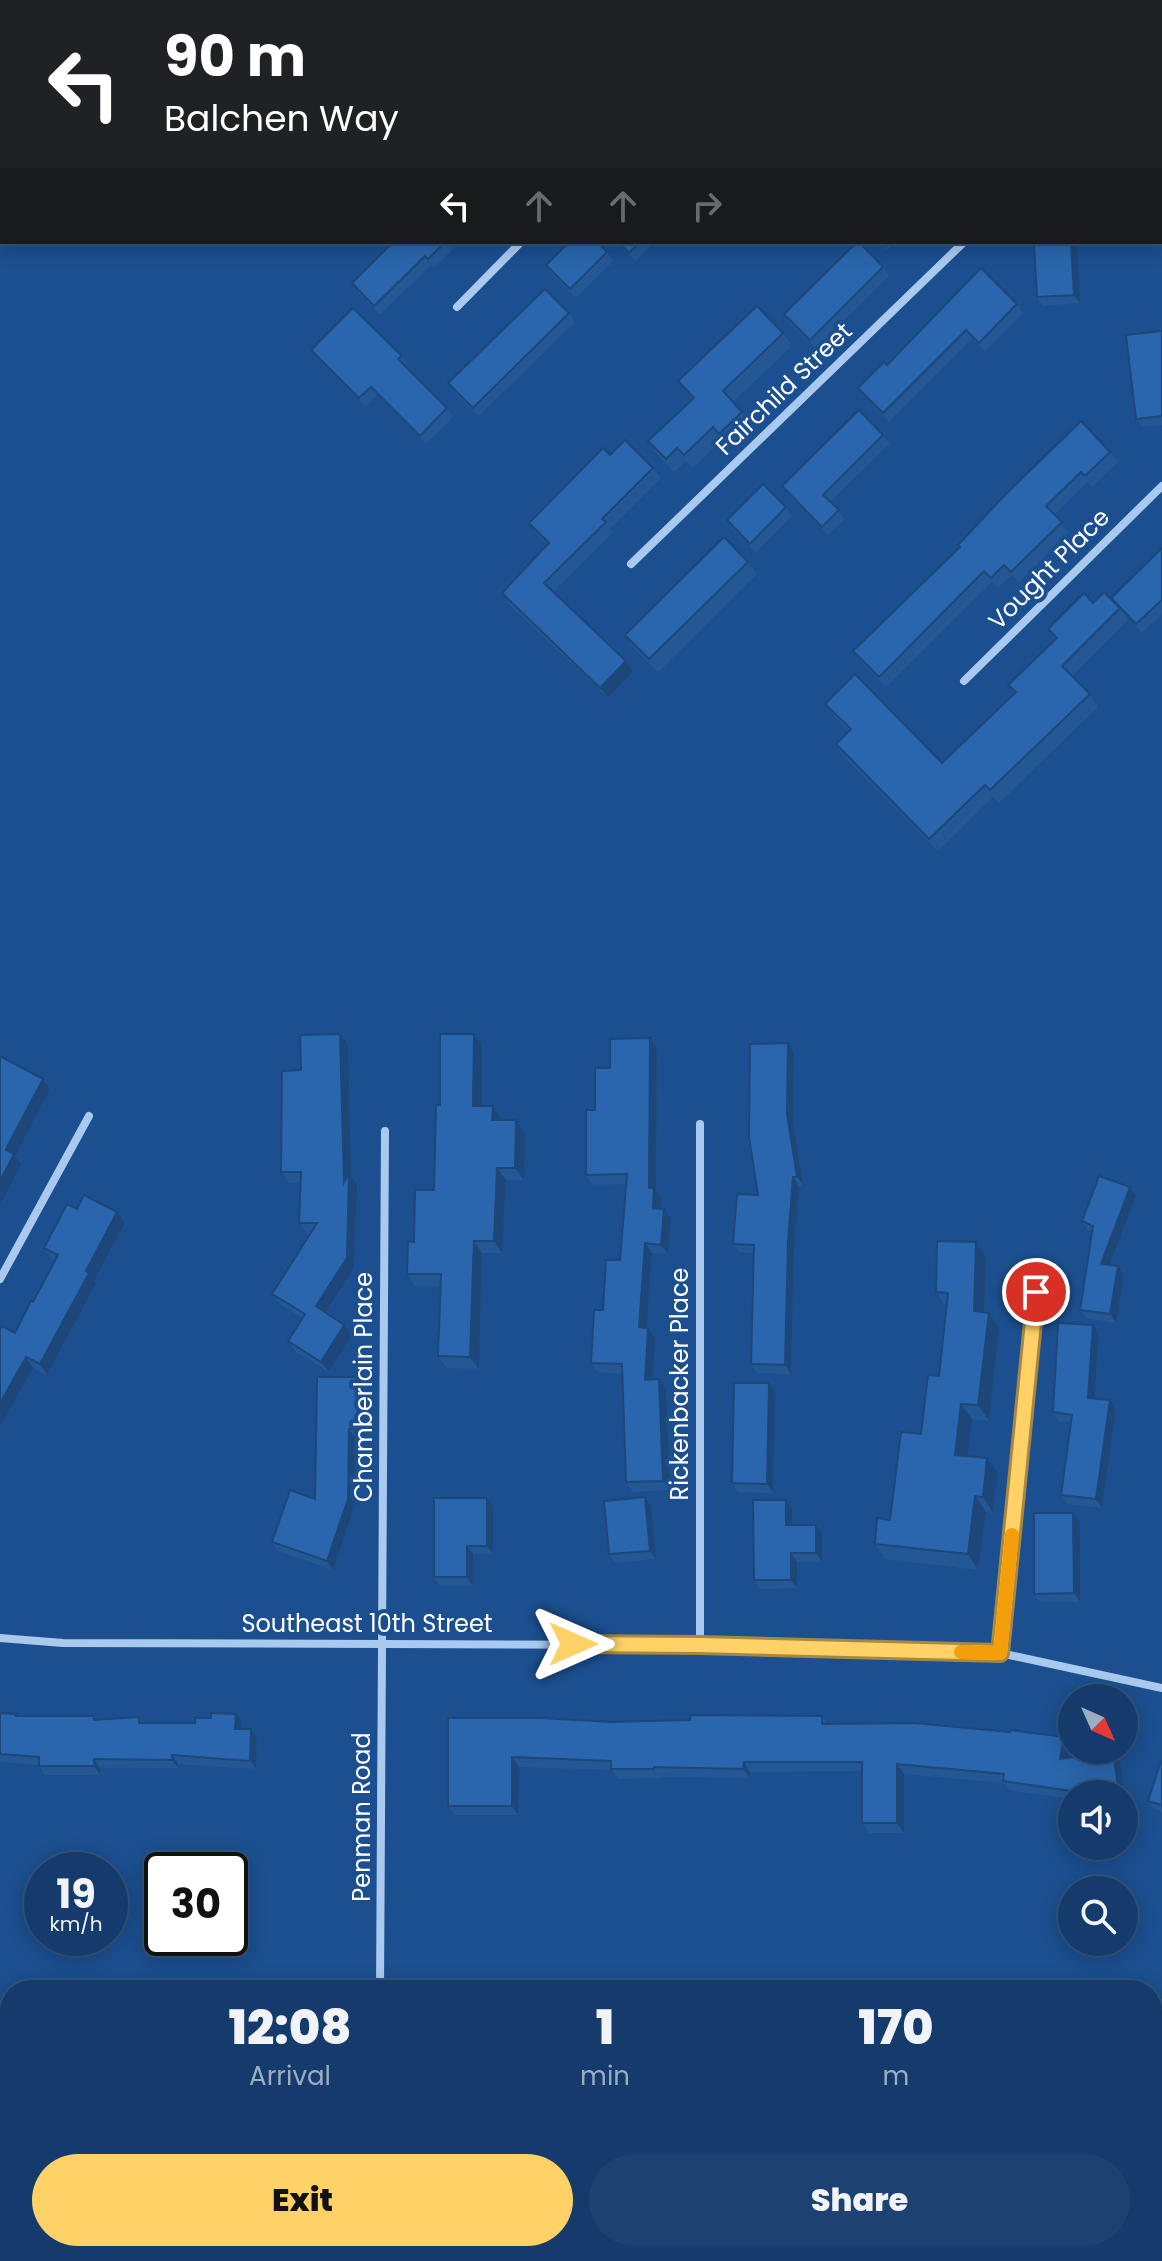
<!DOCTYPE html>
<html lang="en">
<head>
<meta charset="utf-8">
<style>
	body { margin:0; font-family:Poppins,sans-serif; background:#1d4271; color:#f1f3f6; height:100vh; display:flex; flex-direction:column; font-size:30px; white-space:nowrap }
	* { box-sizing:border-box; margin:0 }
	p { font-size:26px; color:#9dadc1 }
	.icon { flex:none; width:44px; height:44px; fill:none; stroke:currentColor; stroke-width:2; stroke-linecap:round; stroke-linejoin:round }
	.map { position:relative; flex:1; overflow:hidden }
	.drawer { position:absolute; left:0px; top:1980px; width:1162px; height:282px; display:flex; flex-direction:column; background:#143b6b; border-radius:32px 32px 0 0; box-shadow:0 4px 20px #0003,0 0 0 2px #33557e }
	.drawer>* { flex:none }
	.top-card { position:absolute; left:0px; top:0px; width:1162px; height:244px; box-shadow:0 4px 20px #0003,0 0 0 2px #33557e; background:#202124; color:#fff; overflow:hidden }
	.needle { width:52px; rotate:135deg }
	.controls { position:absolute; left:1058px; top:1684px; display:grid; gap:16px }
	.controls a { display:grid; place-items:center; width:80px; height:80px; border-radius:50%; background:#143b6b; box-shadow:0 4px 20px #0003,0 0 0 2px #33557e; font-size:40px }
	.speed { position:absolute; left:24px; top:1852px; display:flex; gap:16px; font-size:40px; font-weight:700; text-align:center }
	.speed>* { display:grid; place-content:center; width:104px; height:104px; border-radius:50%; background:#143b6b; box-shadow:0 4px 20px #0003,0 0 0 2px #33557e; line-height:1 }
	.speed small { font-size:20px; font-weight:400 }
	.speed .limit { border:4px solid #111; border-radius:12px; background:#fff; color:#111 }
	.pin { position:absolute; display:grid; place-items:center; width:68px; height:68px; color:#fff; margin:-34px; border:4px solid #fff; border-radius:50%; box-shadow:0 2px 8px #0007 }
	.me { position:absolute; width:88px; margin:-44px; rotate:90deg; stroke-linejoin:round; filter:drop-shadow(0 0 6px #0008) }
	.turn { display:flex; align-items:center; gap:28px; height:168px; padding:0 32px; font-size:36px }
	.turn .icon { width:104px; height:104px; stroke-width:2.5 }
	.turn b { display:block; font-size:56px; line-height:68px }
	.lanes { display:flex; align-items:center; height:76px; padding:0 32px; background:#0003; justify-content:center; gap:40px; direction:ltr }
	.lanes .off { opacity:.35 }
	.eta { display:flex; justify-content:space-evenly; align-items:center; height:136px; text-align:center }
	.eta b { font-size:48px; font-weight:800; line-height:56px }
	.primary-button { display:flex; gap:16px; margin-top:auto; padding:16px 32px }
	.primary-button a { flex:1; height:92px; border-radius:48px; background:#ffd166; color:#111; font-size:32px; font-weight:800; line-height:92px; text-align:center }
	.primary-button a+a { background:#1d4271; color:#f1f3f6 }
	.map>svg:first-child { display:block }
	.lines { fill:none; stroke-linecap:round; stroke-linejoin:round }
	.lane { stroke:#a9c9ee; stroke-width:6 }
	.street { stroke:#a9c9ee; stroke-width:8 }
	.primary { stroke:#f0f6ff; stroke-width:20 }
	.wall { fill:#245895 }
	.shaded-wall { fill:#1d4779 }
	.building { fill:#2a66ad; stroke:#1d4779; stroke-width:2 }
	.route-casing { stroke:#a68842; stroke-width:20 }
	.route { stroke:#ffd166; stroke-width:14 }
	.slow { stroke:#f59e0b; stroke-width:14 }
	.labels { text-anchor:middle; stroke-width:8; stroke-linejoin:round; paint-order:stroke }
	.street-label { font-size:24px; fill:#fff; stroke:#1b4f8f }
</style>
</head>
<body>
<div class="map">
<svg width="1162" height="2261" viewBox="0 0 1162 2261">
	<rect width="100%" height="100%" fill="#1b4f8f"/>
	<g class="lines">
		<polyline class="lane" points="1133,2 1135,0"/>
		<g class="street">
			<polyline points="331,2 333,0"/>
			<polyline points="764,2 766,0"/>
			<polyline points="457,307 521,242"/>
			<polyline points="631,564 964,242"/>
			<polyline points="964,681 1162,486"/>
			<polyline points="700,1124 700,1645"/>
			<polyline points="0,1279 89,1116"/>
			<polyline points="0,1638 63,1643 700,1645 1000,1653 1162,1688"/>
			<polyline points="1000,1653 1039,1262"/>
			<polyline points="380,1990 385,1131"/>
			<polyline points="0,2172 10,2173"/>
			<polyline points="1152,2252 1162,2256"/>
			<polyline points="379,2261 379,2252"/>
		</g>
		<g class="primary">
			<polyline points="1030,0 1031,2"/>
			<polyline points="1160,191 1162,194"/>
		</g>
	</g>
	<g class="wall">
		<polygon points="195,0 257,0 255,2 193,2"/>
		<polygon points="395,0 435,0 433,2 397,2"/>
		<polygon points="639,0 718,0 716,2 637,2"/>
		<polygon points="393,242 460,242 434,268 431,265 380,315 358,292 352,283"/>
		<polygon points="616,242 655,242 635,261"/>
		<polygon points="879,242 896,242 887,250"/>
		<polygon points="1034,242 1077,242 1080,303 1043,306 1037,297"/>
		<polygon points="607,252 613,261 576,298 552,274 546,265"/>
		<polygon points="883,267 889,276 816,348 790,323 784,314"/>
		<polygon points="1017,304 1023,313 985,351 972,339 889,422 864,396 858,388"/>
		<polygon points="569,313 575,322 479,416 454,392 448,383"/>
		<polygon points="1162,331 1162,425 1142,427 1136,419"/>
		<polygon points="783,333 792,346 733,402 742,412 751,425 728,447 722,440 693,468 686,461 674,472 657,454 648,441 692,399 678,381"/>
		<polygon points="311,350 402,356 408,365 406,367 447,408 453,417 426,444 377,395 366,407 317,358"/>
		<polygon points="883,435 890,443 830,502 845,519 828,535 788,495 782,486"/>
		<polygon points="1110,452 1118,462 1092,487 1088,482 1054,515 1069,532 1019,582 1011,575 998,588 992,582 886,687 860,661 853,651 959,547"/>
		<polygon points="653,468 661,478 610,529 613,533 553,592 626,661 633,672 608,698 509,604 502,593 548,545 537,534 529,523"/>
		<polygon points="786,507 792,516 756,552 733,529 727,520"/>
		<polygon points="1162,548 1162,614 1142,633 1125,614 1128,620 1072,676 1090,694 1098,707 999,803 993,797 938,851 844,757 836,744 849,731 834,716 825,704 942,763 1014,694 1008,685 1055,640 1048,629 1093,603 1112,600"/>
		<polygon points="748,562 757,574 658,672 634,648 625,635"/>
		<polygon points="340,1034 348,1045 351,1176 357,1184 354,1268 326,1313 352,1335 329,1372 296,1352 288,1341 302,1318 280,1304 272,1294 311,1234 307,1233 299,1223 300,1182 289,1183 281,1172 301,1070"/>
		<polygon points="788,1043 794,1052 793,1122 803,1185 799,1186 794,1251 791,1374 757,1373 751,1364 754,1253 739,1252 733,1244 758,1195"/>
		<polygon points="482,1046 482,1106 501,1118 501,1120 516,1120 525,1133 524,1180 506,1180 502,1253 482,1253 479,1369 447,1368 438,1356 440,1286 415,1286 407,1274 414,1242 434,1190 440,1105"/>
		<polygon points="657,1048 656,1191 661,1198 660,1209 664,1209 671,1219 668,1254 652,1253 647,1328 648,1328 655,1338 652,1380 666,1389 670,1490 633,1492 626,1482 622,1374 598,1372 591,1363 603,1310 620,1260 626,1184 593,1185 586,1175 595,1110 610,1068"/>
		<polygon points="1130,1187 1136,1196 1110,1265 1124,1275 1116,1323 1086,1318 1080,1310 1092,1232 1088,1230 1082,1221"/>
		<polygon points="77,1209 125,1223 94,1281 96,1283 47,1375 33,1368 0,1427 0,1329 15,1333 33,1302 55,1261 52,1259 44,1248"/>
		<polygon points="976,1242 986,1257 985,1312 989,1313 999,1328 989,1421 972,1419 968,1456 998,1473 993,1513 986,1512 978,1570 885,1559 875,1544 890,1520 921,1434 939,1376 947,1308 936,1292"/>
		<polygon points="1093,1325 1099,1334 1095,1399 1116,1409 1102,1508 1067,1504 1061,1495 1070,1422 1059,1421 1053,1412"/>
		<polygon points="769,1383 775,1392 773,1493 738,1492 732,1483"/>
		<polygon points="369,1386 368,1438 355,1438 354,1508 333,1570 278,1551 272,1542 315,1499"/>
		<polygon points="645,1497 651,1506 656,1559 615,1563 609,1554"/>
		<polygon points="493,1506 493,1554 473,1554 473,1586 440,1586 434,1577"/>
		<polygon points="792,1509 792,1525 822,1533 822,1562 797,1562 797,1588 760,1589 754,1580"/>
		<polygon points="1073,1513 1080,1522 1080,1602 1040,1602 1034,1594"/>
		<polygon points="0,1713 17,1714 18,1716 97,1720 139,1717 143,1723 242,1722 242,1729 257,1738 256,1769 178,1764 178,1768 100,1768 100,1775 45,1775 39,1765 0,1762 0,1765"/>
		<polygon points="822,1716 828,1724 1064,1737 1070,1747 1069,1757 1113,1751 1120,1760 1129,1828 1124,1828 1124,1794 1072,1799 1009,1790 1004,1783 904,1774 904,1833 869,1833 862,1823 862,1771 750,1772 750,1778 661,1777 661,1778 618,1779 612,1770 519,1767 518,1815 455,1815 448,1806 448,1718 611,1722"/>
		<polygon points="1162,1761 1162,1812 1154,1809 1148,1801"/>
		<rect x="0" y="2020" width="10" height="58"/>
		<polygon points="1152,2092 1162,2096 1162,2147 1152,2143"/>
	</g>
	<g class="shaded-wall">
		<polygon points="1071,242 1077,242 1080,303 1074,295"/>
		<polygon points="626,661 633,672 608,698 600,688"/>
		<polygon points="340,1034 348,1045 351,1176 357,1184 354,1268 323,1317 316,1306 344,1182"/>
		<polygon points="474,1034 482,1046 482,1118 473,1106"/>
		<polygon points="650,1038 657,1048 656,1191 661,1198 660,1218 653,1208 649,1188"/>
		<polygon points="788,1043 794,1052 793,1122 803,1185 797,1177 787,1114"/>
		<polygon points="43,1079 50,1089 15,1156 21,1165 0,1205 0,1181 8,1145"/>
		<polygon points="493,1106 501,1118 501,1132 492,1120"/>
		<polygon points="516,1120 525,1133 524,1180 515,1168"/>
		<polygon points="497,1168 506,1180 502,1253 494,1241"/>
		<polygon points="793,1177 799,1186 794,1251 791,1374 785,1365 788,1242"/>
		<polygon points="1130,1187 1136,1196 1107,1272 1101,1264"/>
		<polygon points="664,1209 671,1219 668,1254 661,1245"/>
		<polygon points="117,1212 125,1223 94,1281 96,1283 47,1375 40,1364 86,1271"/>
		<polygon points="474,1241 482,1253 479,1369 470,1357"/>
		<polygon points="976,1242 986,1257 984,1326 974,1311"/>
		<polygon points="645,1243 652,1253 646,1337 639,1327"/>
		<polygon points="1118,1266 1124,1275 1116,1323 1110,1314"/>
		<polygon points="989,1313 999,1328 989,1421 978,1405"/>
		<polygon points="344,1325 352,1335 329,1372 321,1362"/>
		<polygon points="1093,1325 1099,1334 1094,1406 1088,1398"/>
		<polygon points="648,1328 655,1338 652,1390 645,1380"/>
		<polygon points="26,1357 33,1368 0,1427 0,1403"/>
		<polygon points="363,1377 369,1386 368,1438 362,1430"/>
		<polygon points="659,1379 666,1389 670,1490 663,1481"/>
		<polygon points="769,1383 775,1392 773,1493 767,1484"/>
		<polygon points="1110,1400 1116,1409 1102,1508 1096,1499"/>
		<polygon points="961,1404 972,1419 966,1470 955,1455"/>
		<polygon points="349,1429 355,1438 354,1508 333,1570 327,1561"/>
		<polygon points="987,1458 998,1473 993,1513 983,1497"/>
		<polygon points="975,1496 986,1512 978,1570 968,1554"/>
		<polygon points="645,1497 651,1506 656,1559 650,1551"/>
		<polygon points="487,1498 493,1506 493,1554 487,1546"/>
		<polygon points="786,1500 792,1509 792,1533 786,1525"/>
		<polygon points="1073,1513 1080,1522 1080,1602 1074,1593"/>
		<polygon points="816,1525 822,1533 822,1562 816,1553"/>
		<polygon points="467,1546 473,1554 473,1586 467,1577"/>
		<polygon points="791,1553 797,1562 797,1588 791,1580"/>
		<polygon points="236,1714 242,1722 241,1737 235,1729"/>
		<polygon points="251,1729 257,1738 256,1769 250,1761"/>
		<polygon points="1064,1737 1070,1747 1067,1768 1060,1759"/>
		<polygon points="1113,1751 1120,1760 1129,1828 1124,1820 1124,1794 1119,1794"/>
		<polygon points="172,1755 178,1764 178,1768 172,1760"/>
		<polygon points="512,1757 519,1767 518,1815 512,1806"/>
		<polygon points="94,1759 100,1768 100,1775 94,1766"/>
		<polygon points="744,1762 750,1772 750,1778 743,1769"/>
		<polygon points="897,1764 904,1774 904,1833 897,1823"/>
		<polygon points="231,2252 233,2252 237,2258 237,2261 232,2261"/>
		<polygon points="315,2252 321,2260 322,2261 316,2261"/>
	</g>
	<g class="building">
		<polygon points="195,0 243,0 241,2 193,2"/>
		<polygon points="397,0 420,0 418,2 399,2"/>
		<polygon points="639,0 701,0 699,2 637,2"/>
		<polygon points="1143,0 1162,0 1162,35 1160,33 1160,2 1141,2"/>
		<polygon points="393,242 445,242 428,259 425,256 374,306 352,283"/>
		<polygon points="569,242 597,242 607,252 570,289 546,265"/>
		<polygon points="618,242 640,242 629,253"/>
		<polygon points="857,242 859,242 883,267 810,340 784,314"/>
		<polygon points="1034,242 1071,242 1074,295 1037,297"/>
		<polygon points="981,268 1017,304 979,343 966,330 883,413 858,388 884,362 887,365"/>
		<polygon points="545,289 569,313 473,408 448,383"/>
		<polygon points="757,306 783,333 723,391 742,412 719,434 713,427 684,455 677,448 666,459 648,441 694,398 678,381"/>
		<polygon points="353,308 402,356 398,359 447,408 420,436 371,387 359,398 311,350"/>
		<polygon points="1162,331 1162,416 1136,419 1126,335"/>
		<polygon points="859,410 883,435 823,495 839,510 822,527 782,486"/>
		<polygon points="1081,421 1110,452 1085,476 1081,472 1046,506 1062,522 1011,572 1004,565 991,578 984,571 879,677 853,651 960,547 958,545 1006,494"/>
		<polygon points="625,440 653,468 602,519 606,522 544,583 626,661 600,688 502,593 549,543 529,523 603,448 610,455"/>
		<polygon points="763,484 786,507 750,544 727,520"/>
		<polygon points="724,537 748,562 649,659 625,635"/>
		<polygon points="1162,548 1162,600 1136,624 1111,598"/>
		<polygon points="1104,592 1120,608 1062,666 1090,694 990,790 985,785 929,839 836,744 851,729 825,704 855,674 942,763 1016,692 1008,685 1057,638 1048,629 1084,593 1093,603"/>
		<polygon points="340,1034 344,1182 349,1173 347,1258 316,1306 344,1325 321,1362 288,1341 305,1314 272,1294 317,1223 299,1223 301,1172 281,1172 282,1071 301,1070 300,1035"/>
		<polygon points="440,1034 474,1034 473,1106 493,1106 492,1120 516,1120 515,1168 497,1168 494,1241 474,1241 470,1357 438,1356 441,1274 407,1274 408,1241 414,1242 415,1190 434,1190 436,1105 440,1105"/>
		<polygon points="650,1038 649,1188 654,1188 653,1208 664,1209 661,1245 645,1243 639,1327 648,1328 645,1380 659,1379 663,1481 626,1482 622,1364 591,1363 594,1310 603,1310 606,1260 620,1260 627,1174 586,1175 586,1110 595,1110 595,1068 610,1068 610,1039"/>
		<polygon points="788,1043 787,1114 797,1177 793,1177 788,1242 785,1365 751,1364 754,1245 733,1244 737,1194 758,1195 749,1137 750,1044"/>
		<polygon points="0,1056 43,1079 8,1145 6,1150 14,1154 0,1181"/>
		<polygon points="1099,1176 1130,1187 1101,1264 1118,1266 1110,1314 1080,1310 1093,1226 1082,1221"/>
		<polygon points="84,1195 117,1212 86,1271 89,1273 40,1364 26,1357 0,1403 0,1329 2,1326 15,1333 31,1301 33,1302 58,1255 44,1248 67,1204 77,1209"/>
		<polygon points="937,1241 976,1242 974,1311 989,1313 978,1405 961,1404 955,1455 987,1458 983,1497 975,1496 968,1554 875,1544 877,1518 890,1520 901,1432 921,1434 928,1375 939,1376 948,1293 936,1292"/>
		<polygon points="1058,1323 1093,1325 1088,1398 1110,1400 1096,1499 1061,1495 1072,1415 1053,1412"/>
		<polygon points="317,1377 363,1377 362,1430 349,1429 348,1499 327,1561 272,1542 290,1490 315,1499"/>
		<polygon points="734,1383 769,1383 767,1484 732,1483"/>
		<polygon points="645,1497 650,1551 609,1554 604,1501"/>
		<polygon points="434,1498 487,1498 487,1546 467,1546 467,1577 434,1577"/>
		<polygon points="753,1500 786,1500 786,1525 816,1525 816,1553 791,1553 791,1580 754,1580"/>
		<polygon points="1034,1513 1073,1513 1074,1593 1034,1594"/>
		<polygon points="0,1713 17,1714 16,1716 94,1716 94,1720 139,1717 139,1723 195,1723 195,1718 211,1718 211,1713 236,1714 235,1729 251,1729 250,1761 172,1755 172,1760 94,1759 94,1766 39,1766 39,1757 0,1754"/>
		<polygon points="690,1715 822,1716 822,1724 913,1723 1010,1732 1011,1730 1064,1737 1060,1759 1113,1751 1119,1794 1072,1795 1071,1791 1003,1781 1004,1774 897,1764 897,1823 862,1823 862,1762 744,1762 743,1769 654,1767 654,1769 611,1769 611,1761 512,1757 512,1806 448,1806 448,1718 541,1718 611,1722 690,1720"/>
		<polygon points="1161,1761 1162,1761 1162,1805 1148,1801"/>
		<polygon points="0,2020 10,2020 10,2070 0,2069"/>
		<polygon points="1152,2092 1162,2096 1162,2140 1152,2136"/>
		<polygon points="117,2252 231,2252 232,2261 56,2261 56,2254"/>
		<polygon points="279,2252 315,2252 316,2261 279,2261"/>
		<polygon points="522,2252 580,2252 580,2257 755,2256 755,2254 812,2254 812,2261 457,2261 457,2254 522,2258"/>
		<polygon points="940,2252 977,2252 976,2259 984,2261 939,2261"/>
		<polygon points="0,2253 13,2253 12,2261 0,2261"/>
		<polygon points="916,2258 937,2261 916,2261"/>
	</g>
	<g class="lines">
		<defs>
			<polyline id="route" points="573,1644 700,1645 1000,1653 1036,1292"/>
		</defs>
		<use href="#route" class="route-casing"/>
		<use href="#route" class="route"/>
		<polyline class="slow" points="961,1652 1000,1653 1012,1535"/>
	</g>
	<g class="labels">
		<g class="street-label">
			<text transform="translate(784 389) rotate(-44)" y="8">Fairchild Street</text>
			<text transform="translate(1049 569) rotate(-45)" y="8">Vought Place</text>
			<text transform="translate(680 1384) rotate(-90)" y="8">Rickenbacker Place</text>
			<text transform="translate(364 1387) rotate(-90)" y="8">Chamberlain Place</text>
			<text x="367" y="1632">Southeast 10th Street</text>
			<text transform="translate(362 1817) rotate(-90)" y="8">Penman Road</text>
		</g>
	</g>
</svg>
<div class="controls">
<a><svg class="needle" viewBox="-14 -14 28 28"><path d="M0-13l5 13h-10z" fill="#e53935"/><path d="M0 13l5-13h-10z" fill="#9dadc1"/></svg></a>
<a><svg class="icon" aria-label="sound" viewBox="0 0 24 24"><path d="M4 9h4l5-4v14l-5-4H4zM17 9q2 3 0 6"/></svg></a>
<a><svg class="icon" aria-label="search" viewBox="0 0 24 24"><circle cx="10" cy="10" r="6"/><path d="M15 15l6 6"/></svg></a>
</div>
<div class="speed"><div>19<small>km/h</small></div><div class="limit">30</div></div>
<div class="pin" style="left:1036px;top:1292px;background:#d93025"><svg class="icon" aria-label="arrive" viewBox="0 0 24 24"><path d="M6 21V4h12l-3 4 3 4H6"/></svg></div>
<svg class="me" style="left:573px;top:1644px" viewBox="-20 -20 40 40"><path d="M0-17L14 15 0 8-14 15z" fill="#ffd166" stroke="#fff" stroke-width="4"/></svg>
<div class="top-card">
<div class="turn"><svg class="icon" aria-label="left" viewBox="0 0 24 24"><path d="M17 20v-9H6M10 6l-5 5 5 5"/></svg><div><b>90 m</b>Balchen Way</div></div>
<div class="lanes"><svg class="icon" aria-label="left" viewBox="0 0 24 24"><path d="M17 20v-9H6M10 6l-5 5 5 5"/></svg><svg class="icon off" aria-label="ahead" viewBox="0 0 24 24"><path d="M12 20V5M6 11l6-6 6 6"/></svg><svg class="icon off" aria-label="ahead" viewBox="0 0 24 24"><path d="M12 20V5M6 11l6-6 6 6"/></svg><svg class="icon off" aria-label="right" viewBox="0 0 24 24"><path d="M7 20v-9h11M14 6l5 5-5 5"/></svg></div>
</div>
<section class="drawer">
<div class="eta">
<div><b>12:08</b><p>Arrival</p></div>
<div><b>1</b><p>min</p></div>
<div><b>170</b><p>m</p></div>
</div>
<div class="primary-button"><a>Exit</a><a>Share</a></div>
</section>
</div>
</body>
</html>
